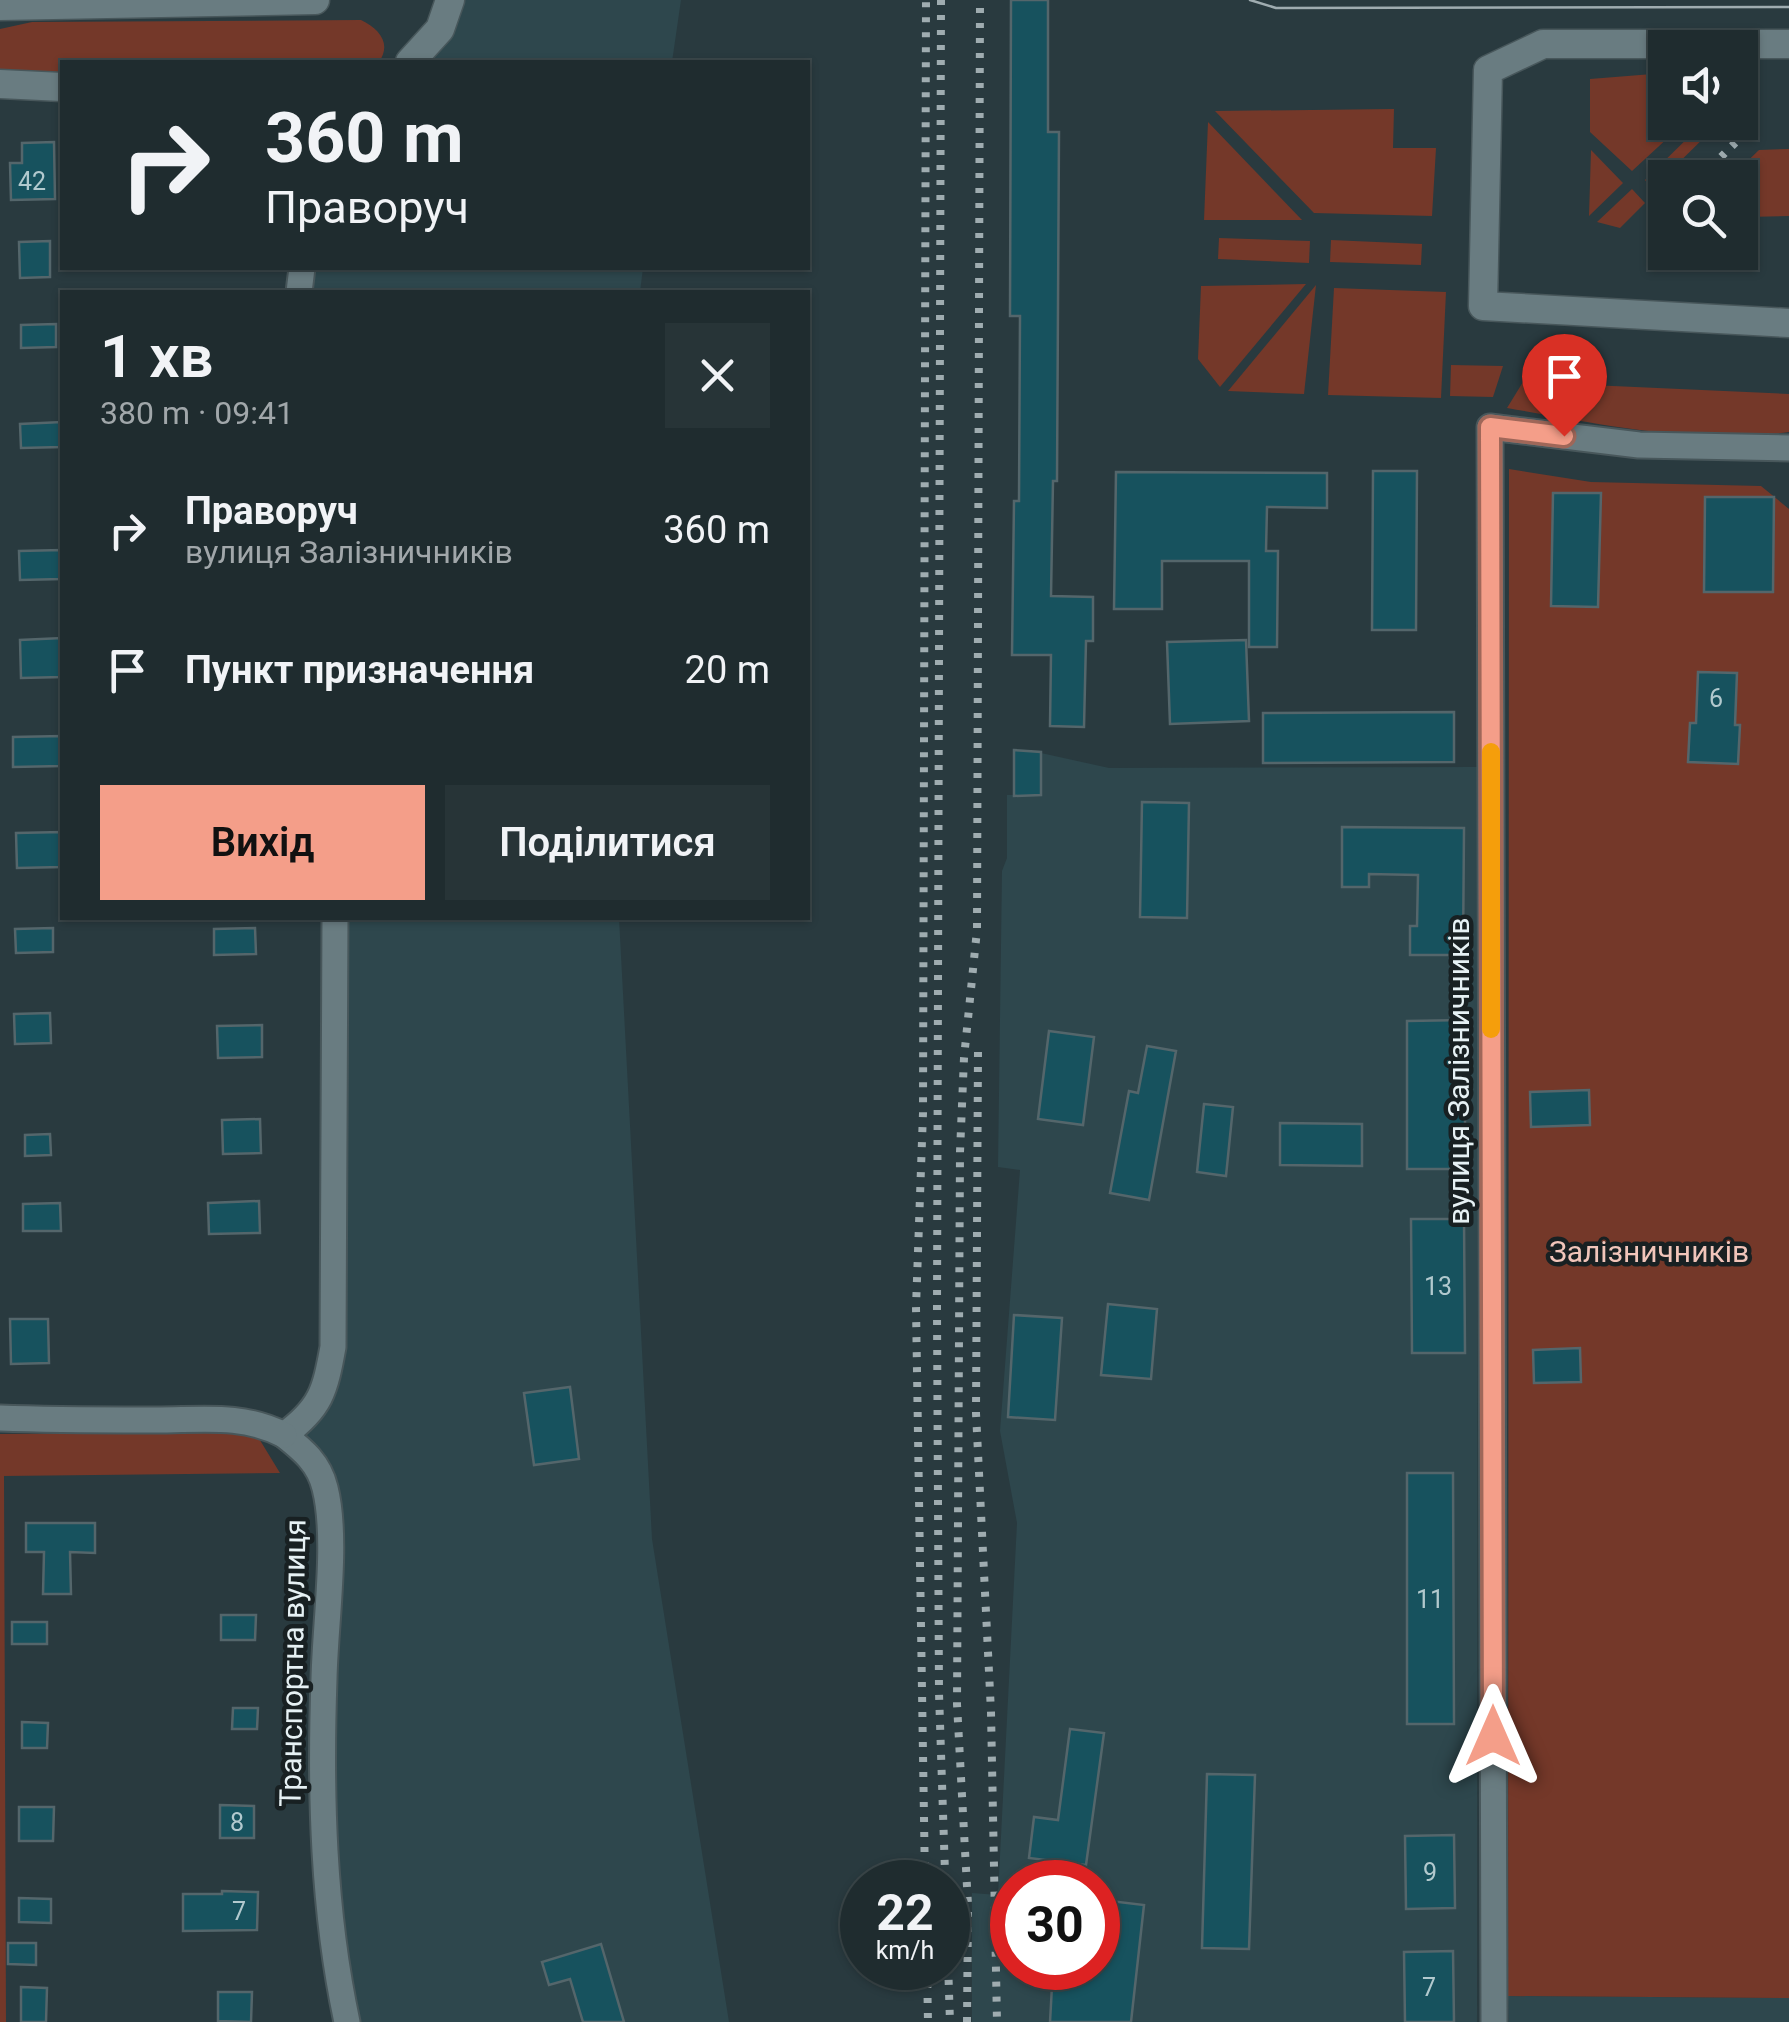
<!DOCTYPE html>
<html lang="uk">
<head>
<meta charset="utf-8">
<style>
	body { margin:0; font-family:Roboto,sans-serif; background:#273437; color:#f1f3f6; height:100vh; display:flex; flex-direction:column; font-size:38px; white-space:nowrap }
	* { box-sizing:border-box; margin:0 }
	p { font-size:32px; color:#a1a7aa }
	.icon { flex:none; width:55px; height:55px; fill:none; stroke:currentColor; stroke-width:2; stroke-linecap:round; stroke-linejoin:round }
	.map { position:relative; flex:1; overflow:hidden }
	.side { position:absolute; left:60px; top:290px; width:750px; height:630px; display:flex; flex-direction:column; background:#1f2c2f; border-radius:0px; box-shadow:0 2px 8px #0004,0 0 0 2px #3c484b }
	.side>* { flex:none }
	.hud { position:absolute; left:60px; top:60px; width:750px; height:210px; border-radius:0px; box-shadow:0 2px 8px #0004,0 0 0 2px #3c484b; background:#1f2c2f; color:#f1f3f6; overflow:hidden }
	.buttons { position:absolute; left:1648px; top:30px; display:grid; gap:20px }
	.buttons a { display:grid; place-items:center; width:110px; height:110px; border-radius:0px; background:#1f2c2f; box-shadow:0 2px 8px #0004,0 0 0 2px #3c484b; font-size:50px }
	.speed { position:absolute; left:840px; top:1860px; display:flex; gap:20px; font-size:50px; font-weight:700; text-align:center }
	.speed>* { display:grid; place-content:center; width:130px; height:130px; border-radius:50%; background:#1f2c2f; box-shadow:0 2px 8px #0004,0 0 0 2px #3c484b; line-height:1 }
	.speed small { font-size:25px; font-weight:400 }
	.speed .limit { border:15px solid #d22; background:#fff; color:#111 }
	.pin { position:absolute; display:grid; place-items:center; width:85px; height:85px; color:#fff; margin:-102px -42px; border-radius:50% 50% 50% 0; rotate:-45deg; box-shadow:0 0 10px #0007 }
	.pin .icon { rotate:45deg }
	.me { position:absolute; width:110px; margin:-55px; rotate:0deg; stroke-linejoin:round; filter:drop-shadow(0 0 8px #0008) }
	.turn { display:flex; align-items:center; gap:35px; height:210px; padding:0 40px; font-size:45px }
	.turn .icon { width:130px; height:130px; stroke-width:2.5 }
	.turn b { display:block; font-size:70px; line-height:85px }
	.round { display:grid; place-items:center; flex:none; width:105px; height:105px; border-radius:0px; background:#273437 }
	.head { display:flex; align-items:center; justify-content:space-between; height:170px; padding:0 40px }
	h1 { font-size:60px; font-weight:600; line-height:75px }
	.action { display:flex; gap:20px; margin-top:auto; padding:20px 40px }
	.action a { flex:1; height:115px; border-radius:0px; background:#f49e89; color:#111; font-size:40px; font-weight:600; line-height:115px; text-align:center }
	.action a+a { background:#273437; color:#f1f3f6 }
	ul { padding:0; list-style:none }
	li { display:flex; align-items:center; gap:30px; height:140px; padding:0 40px }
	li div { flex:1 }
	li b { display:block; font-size:38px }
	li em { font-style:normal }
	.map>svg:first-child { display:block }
	.built { fill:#2e474d; fill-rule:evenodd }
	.green { fill:#743829 }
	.building { fill:#17525e; stroke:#54666b; stroke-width:2.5 }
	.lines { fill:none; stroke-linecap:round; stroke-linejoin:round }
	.minor-casing { stroke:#48575b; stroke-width:29 }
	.tertiary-casing { stroke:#48575b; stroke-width:31 }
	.minor { stroke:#697c81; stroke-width:25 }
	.tertiary { stroke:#697c81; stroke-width:28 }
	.tram { stroke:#9facb0; stroke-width:2.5 }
	.rail { stroke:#9facb0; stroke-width:8; stroke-dasharray:5 10; stroke-linecap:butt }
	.route-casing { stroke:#9f6759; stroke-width:25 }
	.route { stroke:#f49e89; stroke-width:18 }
	.slow { stroke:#f59e0b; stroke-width:18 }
	.labels { text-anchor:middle; stroke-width:9; stroke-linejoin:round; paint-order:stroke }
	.number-label { font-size:25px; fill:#b2c9ce }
	.street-label { font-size:30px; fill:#e6f1f4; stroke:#182022 }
	.park-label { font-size:30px; fill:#f1c5ba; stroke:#182022 }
</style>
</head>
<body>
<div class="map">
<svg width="1789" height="2022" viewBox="0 0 1789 2022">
	<rect width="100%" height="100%" fill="#293a3f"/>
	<g class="built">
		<polygon points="450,0 681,0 672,62 410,62"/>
		<polygon points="302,268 643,268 640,292 299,292"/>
		<path d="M1041,753L1109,768L1478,767L1477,2022H972V1893L998,1895L1017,1523L1000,1431L1020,1170L998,1167L1002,871L1007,858V795H1041ZM1012,1882H1098V1968H1012Z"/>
		<polygon points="335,918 619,918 652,1539 729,2022 347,2022 335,1964 325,1489 284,1435 325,1392"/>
		<polygon points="1508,1996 1789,1998 1789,2022 1509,2022"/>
	</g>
	<g class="green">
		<path d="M361,20C379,29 392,43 379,62H62V77L10,75L0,70V29L32,22Z"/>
		<polygon points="1665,73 1665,122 1684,123 1632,171 1590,132 1590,79"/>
		<polygon points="1394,109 1393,148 1436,148 1432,216 1314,213 1215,111"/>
		<polygon points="1208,122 1302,220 1204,220"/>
		<polygon points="1703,123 1719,123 1652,189 1645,180"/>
		<polygon points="1789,149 1789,216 1746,217 1740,210 1740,178 1731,177 1759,150"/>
		<polygon points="1591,150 1623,183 1589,216"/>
		<polygon points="1632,189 1645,203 1620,228 1597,222"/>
		<polygon points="1219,238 1310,241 1309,263 1218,259"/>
		<polygon points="1331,240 1422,244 1421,265 1330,262"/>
		<polygon points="1306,284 1220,387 1198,359 1201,286"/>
		<polygon points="1316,285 1304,394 1228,391"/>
		<polygon points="1334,288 1446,292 1441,398 1328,395"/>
		<polygon points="1451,365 1503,366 1493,397 1450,396"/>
		<path d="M1523,382L1789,394V432C1694,445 1600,424 1507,408Z"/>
		<polygon points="1509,469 1591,482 1761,486 1789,509 1789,1998 1508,1996"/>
		<polygon points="255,1432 280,1473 4,1476 6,2022 0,2022 0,1434"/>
	</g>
	<g class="building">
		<polygon points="1011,0 1048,0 1048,132 1059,132 1057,481 1053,481 1051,596 1093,597 1093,641 1086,641 1084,727 1050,726 1051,655 1012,655 1014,501 1019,501 1020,316 1010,316"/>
		<polygon points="54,142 55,199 11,200 10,163 22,163 22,143"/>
		<polygon points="50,241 50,277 20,278 19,242"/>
		<polygon points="56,324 56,347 21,348 21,325"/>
		<polygon points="62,422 62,447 21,448 20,424"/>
		<polygon points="1373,471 1417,471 1416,630 1372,630"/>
		<polygon points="1116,472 1327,473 1327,508 1267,507 1266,551 1278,551 1277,647 1249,647 1249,561 1162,561 1162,609 1114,609"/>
		<polygon points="1553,493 1601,493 1598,607 1551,606"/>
		<polygon points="1705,497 1774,497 1773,592 1704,592"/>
		<polygon points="62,550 62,579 20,580 19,551"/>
		<polygon points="62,638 62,677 21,678 20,640"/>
		<polygon points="1246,640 1249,721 1170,724 1167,642"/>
		<polygon points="1698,672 1737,673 1735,725 1740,725 1738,764 1688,762 1690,723 1696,723"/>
		<polygon points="1454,712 1454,762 1263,763 1263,713"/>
		<polygon points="62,736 62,766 13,767 13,737"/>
		<polygon points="1014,750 1041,752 1041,795 1014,796"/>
		<polygon points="1142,802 1189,803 1187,918 1140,917"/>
		<polygon points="1342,827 1464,828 1463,955 1410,955 1410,926 1417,926 1418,875 1369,874 1369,887 1342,887"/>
		<polygon points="62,832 62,867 17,868 16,833"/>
		<polygon points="53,928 53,952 16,953 15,929"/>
		<polygon points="255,928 256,954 214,955 214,929"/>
		<polygon points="50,1013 51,1043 15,1044 14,1014"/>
		<polygon points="1465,1020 1465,1169 1407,1169 1407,1021"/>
		<polygon points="262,1025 262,1057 218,1058 217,1026"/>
		<polygon points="1049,1031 1094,1037 1083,1125 1038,1119"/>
		<polygon points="1147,1046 1176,1051 1149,1200 1110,1193 1129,1091 1138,1093"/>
		<polygon points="1589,1090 1590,1125 1531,1127 1530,1092"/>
		<polygon points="1204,1104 1233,1107 1226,1176 1197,1172"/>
		<polygon points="260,1119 261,1153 223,1154 222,1120"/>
		<polygon points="1280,1123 1362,1124 1362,1166 1280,1165"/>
		<polygon points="50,1134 51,1155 25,1156 25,1135"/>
		<polygon points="259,1201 260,1233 209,1234 208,1203"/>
		<polygon points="60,1203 61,1231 23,1231 23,1204"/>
		<polygon points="1411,1219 1464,1219 1465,1353 1412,1353"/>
		<polygon points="1108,1304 1157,1309 1151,1379 1101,1375"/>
		<polygon points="1014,1315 1062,1318 1055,1420 1008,1417"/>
		<polygon points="10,1319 48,1319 49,1363 11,1364"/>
		<polygon points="1580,1348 1581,1382 1534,1383 1533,1350"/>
		<polygon points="570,1387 579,1459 534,1465 524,1393"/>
		<polygon points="1407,1473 1453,1473 1454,1724 1407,1724"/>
		<polygon points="26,1523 95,1523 95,1553 70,1552 71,1594 43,1594 44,1552 26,1552"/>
		<polygon points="221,1615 256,1615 255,1640 221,1640"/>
		<rect x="12" y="1622" width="35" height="22"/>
		<polygon points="233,1708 258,1708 257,1729 232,1729"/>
		<polygon points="22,1722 48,1723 47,1748 22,1748"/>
		<polygon points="1070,1729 1104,1733 1086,1865 1029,1858 1034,1817 1058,1820"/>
		<polygon points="1207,1774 1255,1775 1249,1949 1202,1948"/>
		<polygon points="220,1805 254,1806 254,1838 220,1838"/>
		<polygon points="19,1807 54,1807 53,1841 19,1841"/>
		<polygon points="1454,1835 1455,1908 1406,1909 1405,1836"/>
		<polygon points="222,1891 258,1892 257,1930 183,1931 183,1894 222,1894"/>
		<polygon points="19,1898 51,1899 51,1923 19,1922"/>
		<polygon points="1102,1900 1144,1905 1131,2022 1050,2022 1053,1968 1098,1968"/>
		<polygon points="8,1943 36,1943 36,1965 8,1964"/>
		<polygon points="601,1944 624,2022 583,2022 570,1979 549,1985 542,1962"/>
		<polygon points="1453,1951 1454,2022 1405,2022 1404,1952"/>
		<polygon points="21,1987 47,1988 46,2022 21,2022"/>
		<polygon points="218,1992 252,1992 251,2022 218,2021"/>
	</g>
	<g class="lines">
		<defs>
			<g id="minor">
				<polyline points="299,292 302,268"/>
				<path d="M335,918L333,1347C325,1391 321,1408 284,1435C303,1450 319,1463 325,1488C338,1539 325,1624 324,1679C320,1793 323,1910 347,2022"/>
				<path d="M0,1418C49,1420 98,1420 148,1420C196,1421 240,1412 284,1435"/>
				<polyline points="1494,2022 1490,427 1639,445 1789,448"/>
			</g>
			<g id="tertiary">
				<polyline points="0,6 315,0"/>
				<polyline points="1789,44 1543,44 1488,70 1483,306 1789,323"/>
				<polyline points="410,62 440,29 450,0"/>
				<polyline points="0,84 62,87"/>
			</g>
		</defs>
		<use href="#minor" class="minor-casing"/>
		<use href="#tertiary" class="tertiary-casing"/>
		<use href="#minor" class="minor"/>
		<use href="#tertiary" class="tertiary"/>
		<polyline class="tram" points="1250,0 1276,8 1789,7"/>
		<g class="rail">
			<polyline points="941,0 937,1310 939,1693 950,2022"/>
			<polyline points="1700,178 1747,131"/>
			<polyline points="978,1052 976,1413 991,1712 997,2022"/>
			<polyline points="925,1882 916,1307 923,1113 926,0"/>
			<polyline points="927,1968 928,2022"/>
			<polyline points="967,2022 968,1905 957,1704 960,1152 964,1058 977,930 980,0"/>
		</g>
	</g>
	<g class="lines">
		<defs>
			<polyline id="route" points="1493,1736 1490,427 1564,436"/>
		</defs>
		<use href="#route" class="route-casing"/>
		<use href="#route" class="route"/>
		<polyline class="slow" points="1491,752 1491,1029"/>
	</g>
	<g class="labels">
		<g class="number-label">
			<text x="32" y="190">42</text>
			<text x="1716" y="707">6</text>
			<text x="1438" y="1295">13</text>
			<text x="1430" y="1608">11</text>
			<text x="237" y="1831">8</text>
			<text x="1430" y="1881">9</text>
			<text x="239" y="1920">7</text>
			<text x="1429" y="1996">7</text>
		</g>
		<g class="street-label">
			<text transform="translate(1459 1071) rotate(-90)" y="10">вулиця Залізничників</text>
			<text transform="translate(293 1663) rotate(-89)" y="10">Транспортна вулиця</text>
		</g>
		<g class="park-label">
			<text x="1649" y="1262">Залізничників</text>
		</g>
	</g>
</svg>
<div class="buttons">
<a><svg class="icon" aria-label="sound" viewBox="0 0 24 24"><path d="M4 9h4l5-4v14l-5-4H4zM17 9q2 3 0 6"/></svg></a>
<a><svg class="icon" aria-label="search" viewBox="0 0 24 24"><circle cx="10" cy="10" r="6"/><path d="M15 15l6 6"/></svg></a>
</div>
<div class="speed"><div>22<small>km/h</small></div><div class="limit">30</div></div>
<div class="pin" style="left:1564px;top:436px;background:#d93025"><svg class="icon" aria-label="arrive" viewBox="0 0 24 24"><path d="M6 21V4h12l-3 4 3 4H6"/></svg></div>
<svg class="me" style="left:1493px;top:1736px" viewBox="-20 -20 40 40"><path d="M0-17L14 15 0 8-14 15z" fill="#f49e89" stroke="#fff" stroke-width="4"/></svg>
<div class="hud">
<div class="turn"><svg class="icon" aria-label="right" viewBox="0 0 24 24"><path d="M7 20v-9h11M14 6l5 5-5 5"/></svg><div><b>360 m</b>Праворуч</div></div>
</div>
<section class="side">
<div class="head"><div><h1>1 хв</h1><p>380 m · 09:41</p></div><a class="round"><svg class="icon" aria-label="close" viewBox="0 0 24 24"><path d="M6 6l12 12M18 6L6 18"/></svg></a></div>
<ul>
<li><svg class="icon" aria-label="right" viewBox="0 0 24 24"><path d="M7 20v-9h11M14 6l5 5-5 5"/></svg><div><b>Праворуч</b><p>вулиця Залізничників</p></div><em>360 m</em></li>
<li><svg class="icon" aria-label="arrive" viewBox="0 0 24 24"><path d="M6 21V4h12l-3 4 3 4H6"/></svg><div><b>Пункт призначення</b></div><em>20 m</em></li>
</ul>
<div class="action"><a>Вихід</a><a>Поділитися</a></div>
</section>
</div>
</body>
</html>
